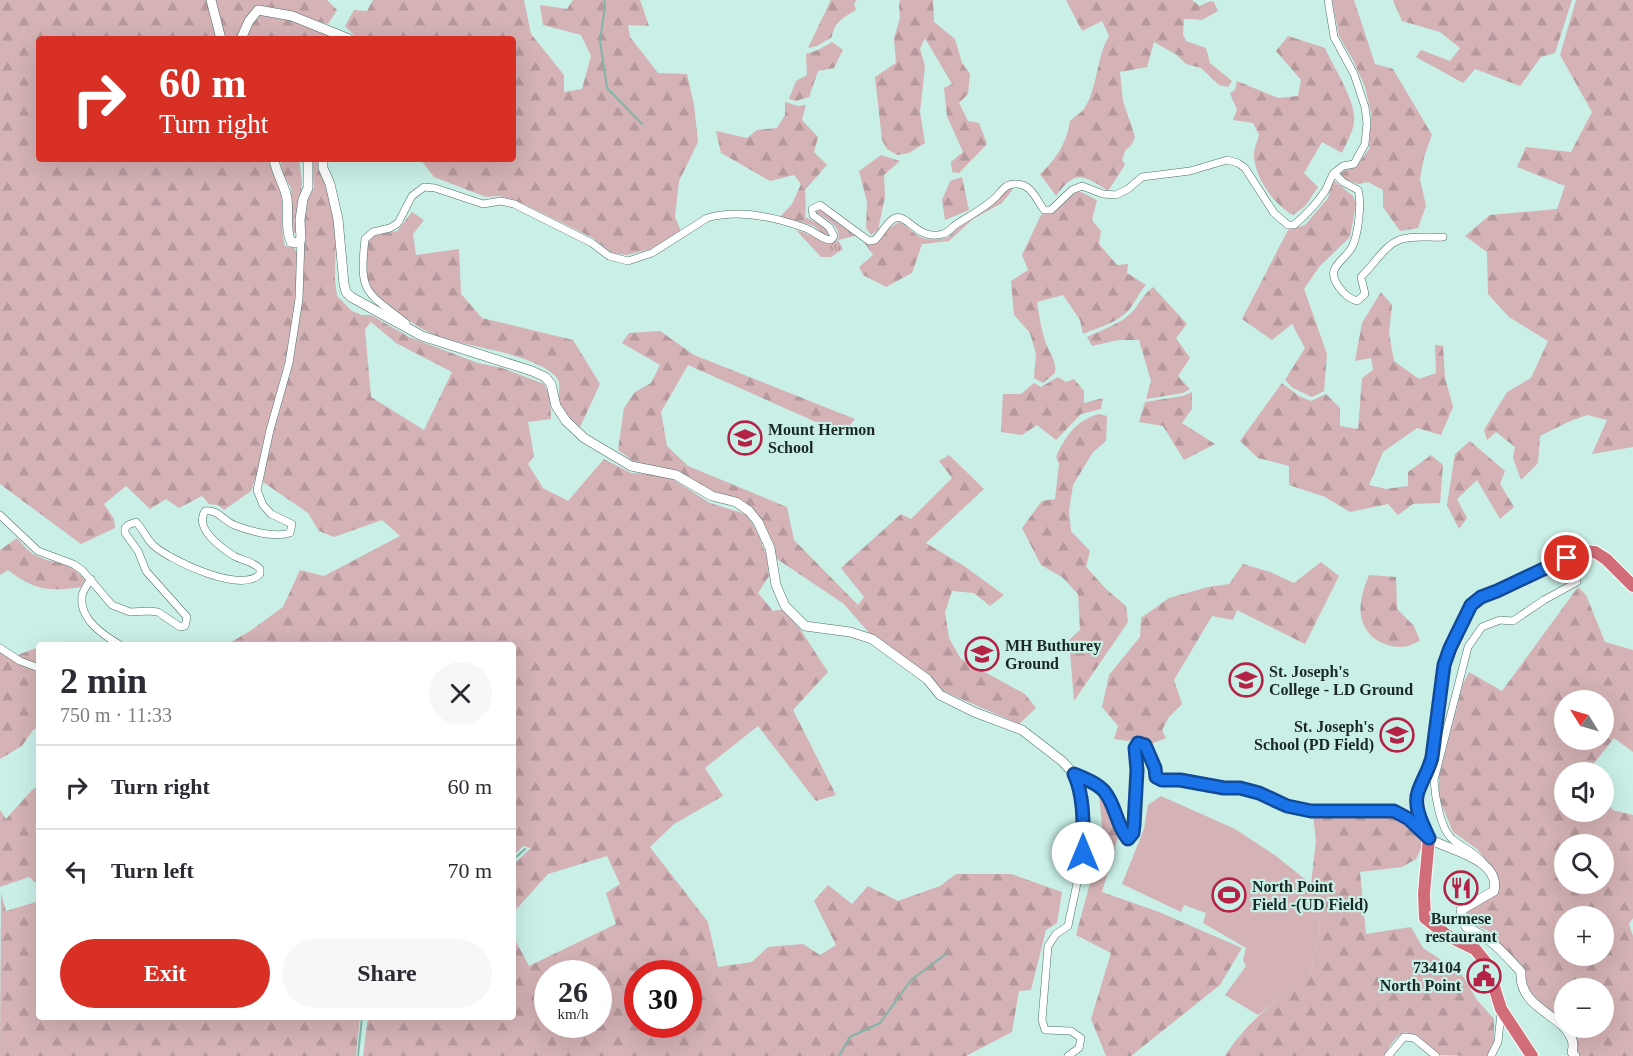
<!DOCTYPE html>
<html lang="en">
<head>
<meta charset="utf-8">
<style>
	body { margin:0; font-family:Georgia,serif; background:#f7f7f7; color:#2b2b33; height:100vh; display:flex; flex-direction:column; font-size:22px; white-space:nowrap }
	* { box-sizing:border-box; margin:0 }
	p { font-size:20px; color:#7c7c81 }
	.icon { flex:none; width:33px; height:33px; fill:none; stroke:currentColor; stroke-width:2; stroke-linecap:round; stroke-linejoin:round }
	.map { position:relative; flex:1; overflow:hidden }
	.panel { position:absolute; left:36px; top:642px; width:480px; height:378px; display:flex; flex-direction:column; background:#fff; border-radius:6px; box-shadow:0 6px 24px #0002 }
	.panel>* { flex:none }
	.top-card { position:absolute; left:36px; top:36px; width:480px; height:126px; border-radius:6px; box-shadow:0 6px 24px #0002; background:#d93025; color:#fff; overflow:hidden }
	.needle { width:39px; rotate:307deg }
	.fabs { position:absolute; left:1554px; top:690px; display:grid; gap:12px }
	.fabs a { display:grid; place-items:center; width:60px; height:60px; border-radius:50%; background:#fff; box-shadow:0 6px 24px #0002; font-size:30px }
	.speed { position:absolute; left:534px; top:960px; display:flex; gap:12px; font-size:30px; font-weight:700; text-align:center }
	.speed>* { display:grid; place-content:center; width:78px; height:78px; border-radius:50%; background:#fff; box-shadow:0 6px 24px #0002; line-height:1 }
	.speed small { font-size:15px; font-weight:400 }
	.speed .limit { border:9px solid #d22; background:#fff; color:#111 }
	.pin { position:absolute; display:grid; place-items:center; width:51px; height:51px; color:#fff; margin:-26px; border:3px solid #fff; border-radius:50%; box-shadow:0 2px 6px #0007 }
	.me { position:absolute; width:66px; margin:-33px; rotate:0deg; stroke-linejoin:round; filter:drop-shadow(0 0 4px #0008) }
	.turn { display:flex; align-items:center; gap:21px; height:126px; padding:0 24px; font-size:27px }
	.turn .icon { width:78px; height:78px; stroke-width:2.5 }
	.turn b { display:block; font-size:42px; line-height:51px }
	.round { display:grid; place-items:center; flex:none; width:63px; height:63px; border-radius:32px; background:#f7f7f7 }
	.headline { display:flex; align-items:center; justify-content:space-between; height:102px; padding:0 24px }
	h1 { font-size:36px; font-weight:600; line-height:45px }
	.cta { display:flex; gap:12px; margin-top:auto; padding:12px 24px }
	.cta a { flex:1; height:69px; border-radius:36px; background:#d93025; color:#fff; font-size:24px; font-weight:600; line-height:69px; text-align:center }
	.cta a+a { background:#f7f7f7; color:#2b2b33 }
	ul { padding:0; list-style:none }
	li { display:flex; align-items:center; gap:18px; height:84px; padding:0 24px; border-top:2px solid #e1e1e2 }
	li div { flex:1 }
	li b { display:block; font-size:22px }
	li em { font-style:normal }
	.map>svg:first-child { display:block }
	.grass { fill:url(#grass-tufts) }
	.forest { fill:url(#forest-firs); fill-rule:evenodd }
	.pitch { fill:#d4b2b5 }
	.lines { fill:none; stroke-linecap:round; stroke-linejoin:round }
	.stream { stroke:#83b4aa; stroke-width:2 }
	.street-casing { stroke:#4d6f69; stroke-width:8 }
	.secondary-casing { stroke:#4d6f69; stroke-width:10 }
	.highway-casing { stroke:#fff; stroke-width:14 }
	.street { stroke:#fff; stroke-width:7 }
	.secondary { stroke:#fff; stroke-width:9 }
	.highway { stroke:#d16c79; stroke-width:12 }
	.route-casing { stroke:#114b97; stroke-width:15 }
	.route { stroke:#1a73e8; stroke-width:10 }
	.labels { text-anchor:middle; stroke-width:4.5; stroke-linejoin:round; paint-order:stroke }
	.poi-label { font-size:16px; font-weight:bold; fill:#1a2825; stroke:#c9efe7; text-anchor:start }
</style>
</head>
<body>
<div class="map">
<svg width="1633" height="1056" viewBox="0 0 1633 1056">
	<defs>
		<pattern id="grass-tufts" width="24" height="20" patternUnits="userSpaceOnUse" patternTransform="scale(1.5)"><rect width="24" height="20" fill="#d4b2b5"/><path d="M3 7l-1-3M5 7V3M7 7l1-3M15 17l-1-3M17 17v-4M19 17l1-3" fill="none" stroke="#b5999c"/></pattern>
		<pattern id="forest-firs" width="22" height="20" patternUnits="userSpaceOnUse" patternTransform="scale(1.5)"><rect width="22" height="20" fill="#d4b2b5"/><path d="M5 1l3.5 6h-7zM16 11l3.5 6h-7z" fill="#b5999c"/></pattern>
	</defs>
	<rect width="100%" height="100%" fill="#c9efe7"/>
	<g class="grass">
		<polygon points="1210,1 1214,2 1218,11 1202,20 1194,19 1200,6"/>
		<path d="M820,208L859,235L838,240L843,249L831,257H821L796,230C801,232 806,233 811,235C821,239 826,246 838,240C842,226 827,220 816,212V209Z"/>
		<polygon points="805,217 819,224 830,232 825,236 814,226 804,223"/>
	</g>
	<g class="forest">
		<path d="M0,0H207L219,39H39V159H270C270,170 275,176 279,186C286,205 279,227 285,246L294,248L297,252L296,300L285,362L267,429L260,466L251,491L224,510L218,505L209,504L202,496L179,508L166,499L150,509L126,486L104,504L114,519L115,528L81,544L0,484Z"/>
		<polygon points="214,0 327,0 337,10 328,24 276,8 258,6 238,39 224,39"/>
		<polygon points="373,0 524,0 531,34 564,75 564,92 582,89 591,56 581,35 543,25 540,5 567,9 573,0 640,0 649,26 628,25 630,37 658,73 687,74 694,105 698,142 679,181 675,217 681,231 651,249 627,255 612,253 593,238 515,200 499,196 486,197 434,177 420,159 513,159 513,39 355,39 355,36 345,26 354,10 367,11"/>
		<path d="M831,0H857L854,3L856,10C844,17 833,23 832,37L817,46L808,48Z"/>
		<polygon points="900,0 933,0 934,22 955,39 962,63 970,74 968,94 959,103 968,121 979,123 987,144 959,173 952,172 951,162 963,152 947,116 944,88 952,84 925,38 920,49 925,66 920,112 925,143 909,153 897,155 887,149 882,140 875,77 896,63 894,38 900,18 899,6"/>
		<path d="M1066,0H1192L1200,6L1194,19H1184L1183,34L1186,41L1206,48L1210,63L1232,81L1228,87L1219,85L1201,68L1186,64L1177,55L1154,42L1147,67L1120,72L1123,101L1135,137L1132,144L1125,151L1122,160L1125,165L1108,191C1083,175 1076,169 1056,196L1040,174C1056,160 1067,142 1070,121C1074,117 1081,113 1084,109C1098,88 1096,58 1109,36L1102,21L1082,31Z"/>
		<polygon points="1332,0 1354,0 1375,64 1393,69 1432,135 1424,157 1420,179 1426,206 1418,228 1400,231 1383,207 1383,190 1368,182 1358,184 1343,178 1340,174 1347,169 1356,167 1369,149 1371,113 1365,87 1353,60 1339,36"/>
		<polygon points="1393,0 1572,0 1555,53 1541,57 1520,86 1475,69 1463,83 1416,57 1421,50 1450,61 1460,48 1440,32 1402,21"/>
		<polygon points="1576,0 1633,0 1633,447 1592,454 1607,420 1587,415 1568,422 1540,436 1538,463 1521,480 1513,458 1515,447 1496,432 1487,440 1484,430 1507,392 1531,378 1548,341 1509,317 1488,294 1487,252 1465,236 1490,215 1557,209 1565,186 1517,167 1526,147 1571,152 1592,112 1560,55"/>
		<polygon points="260,14 291,17 342,39 317,39 306,37 296,39 245,39 251,25"/>
		<path d="M1288,36L1325,48C1334,69 1357,102 1354,122C1353,132 1346,144 1342,153L1322,142L1304,173L1318,187L1305,206L1293,215C1274,204 1257,181 1254,158C1253,151 1257,142 1259,135L1253,123L1233,120L1237,110L1230,93L1235,90L1237,81L1278,98L1298,96L1301,80L1276,51Z"/>
		<polygon points="832,42 843,50 834,68 818,71 809,97 796,101 789,99 796,81 807,75 806,54 818,50"/>
		<path d="M785,102L798,106L806,105L802,120L818,137L814,152L827,165L805,190C806,200 806,213 804,223L780,217L792,204L801,184L794,175L770,181L721,153L716,131L747,138L757,130L777,128L785,115Z"/>
		<polygon points="881,155 900,161 884,175 885,197 878,230 871,235 866,228 867,202 859,171"/>
		<polygon points="280,159 299,159 302,182 298,231 294,233 290,228 291,188 283,174"/>
		<path d="M311,159H316L328,183L336,219L335,280L337,296L352,311L362,315H371L409,337L478,363L502,368L544,384L550,396L551,419L528,422L534,456L528,464L543,488L568,501L604,459L631,473L659,474L674,480L710,503L745,514L756,529L767,557L769,576L758,593L773,611L784,609L800,629L828,672L793,710L836,795L816,801L758,726L705,768L723,796L674,824L650,847L708,922L718,967L752,962L768,947L803,944L820,955L836,945L814,901L828,885L852,904L868,886L898,901L940,886L956,874H1011L1062,892L1057,923L1046,930L1031,990L1019,991L1012,1032L966,1056H363L368,1017H513V936L529,966L616,924L606,893L620,884L607,856L548,874L513,913V865L531,848L523,846L513,856V645H226L250,631L283,607L300,570L324,576L400,536L382,520L334,537L319,531L308,513L263,482L272,430L291,363L302,219L307,206L306,201L314,188ZM371,322L396,343L452,372L424,430L371,397L365,329ZM548,974H598V1024H548ZM638,974H688V1024H638Z"/>
		<polygon points="962,177 969,210 945,220 942,200 950,181"/>
		<polygon points="1333,180 1353,196 1356,204 1350,237 1319,267 1304,289 1327,354 1324,391 1312,397 1293,388 1285,380 1305,348 1292,324 1272,340 1242,319 1288,230 1305,225 1328,198"/>
		<path d="M1007,188L1013,189L1002,203L973,219L949,241L922,244L912,273L886,287L863,275L859,267L873,255L864,242L877,241L888,229L899,222C908,226 913,234 921,237C928,241 939,239 947,238C966,219 990,209 1007,188Z"/>
		<path d="M1072,192H1081L1097,200L1092,220L1101,231L1099,244L1117,265L1128,264L1127,273L1146,285C1138,293 1135,304 1127,312C1116,323 1097,328 1083,334L1080,320L1063,295L1037,302C1039,315 1041,328 1045,341C1049,353 1057,361 1055,373L1043,383L1034,378L1036,354L1030,333L1014,315L1011,281L1028,270L1022,255L1041,215L1051,212Z"/>
		<path d="M412,212L424,220L413,234L416,255L459,249L461,294L482,318L573,340L600,384L580,427C573,420 562,412 559,402C557,391 564,382 552,373C515,347 465,350 426,331C412,324 400,314 388,304C379,297 368,290 365,277C362,265 366,252 368,241L376,235L397,231Z"/>
		<path d="M1153,287L1187,324L1176,338L1190,358L1178,376L1190,389L1183,393L1146,399L1151,381L1139,340H1118L1092,346L1087,337C1102,330 1123,323 1134,310C1141,301 1143,295 1153,287Z"/>
		<polygon points="1381,292 1392,305 1389,333 1394,361 1419,379 1436,373 1435,345 1443,346 1445,378 1453,407 1441,435 1417,428 1383,452 1369,485 1386,489 1408,486 1408,472 1431,455 1443,465 1440,503 1413,504 1398,515 1388,504 1350,512 1325,497 1289,485 1289,466 1258,458 1240,441 1282,383 1299,396 1311,401 1326,394 1340,408 1340,426 1358,429 1362,378 1373,370 1371,358 1355,361 1362,323"/>
		<polygon points="660,331 694,355 855,419 843,434 688,365 661,412 667,446 688,466 787,507 794,540 858,605 864,597 841,568 901,514 911,519 952,478 939,461 949,455 984,489 926,543 964,566 1004,595 990,606 974,593 952,591 945,612 949,638 961,659 1025,694 1036,708 1019,724 943,691 931,677 870,634 844,604 777,559 773,546 760,520 719,495 694,483 679,473 657,467 637,464 618,450 624,408 635,392 651,383 660,365 622,343 629,333"/>
		<polygon points="1058,377 1066,382 1074,379 1084,391 1084,403 1103,398 1101,409 1081,414 1056,440 1037,425 1022,435 1001,432 1003,394 1021,394 1034,383 1041,387"/>
		<polygon points="1192,392 1192,409 1182,423 1215,444 1184,460 1163,426 1139,422 1145,402 1183,396"/>
		<path d="M1099,414L1107,416L1106,441L1093,452L1073,485L1069,511L1071,531L1090,551L1086,567L1106,589L1126,606L1128,622L1074,701L1069,640L1080,630L1078,594L1062,577L1041,565L1022,528L1042,501L1055,499L1059,464L1056,457C1065,437 1076,420 1099,414Z"/>
		<polygon points="1470,441 1505,471 1500,484 1514,507 1500,519 1477,480 1457,499 1467,518 1459,529 1447,505 1455,454"/>
		<path d="M17,538C24,546 29,553 39,557C57,565 71,561 85,580L81,587C48,592 34,590 8,570L0,575V550Z"/>
		<polygon points="1321,562 1339,576 1305,644 1237,610 1233,620 1212,616 1174,680 1182,704 1169,717 1162,730 1166,738 1151,744 1146,737 1136,737 1128,741 1114,739 1118,726 1102,707 1109,675 1140,637 1141,618 1169,598 1208,587 1229,584 1243,564 1270,572 1294,583"/>
		<path d="M1369,575L1396,577L1397,609L1414,626L1420,641C1415,643 1408,647 1402,647C1376,647 1357,629 1361,602C1362,593 1366,583 1369,575Z"/>
		<path d="M1578,587L1586,595L1605,642L1633,650V752L1614,738L1587,772H1564V812H1604V800L1613,810L1633,815V918L1629,924L1633,936V1056H1577L1569,1028H1604V988H1564V1022C1546,1003 1522,1001 1523,969L1487,930L1469,923L1465,911L1496,894L1499,883L1492,867L1477,849L1453,832L1439,798V777L1463,684L1469,672L1502,691ZM1564,700H1604V740H1564ZM1564,844H1604V884H1564ZM1564,916H1604V956H1564Z"/>
		<polygon points="39,647 39,666 15,656"/>
		<polygon points="0,650 19,663 39,672 39,727 33,730 22,746 0,759"/>
		<polygon points="39,786 39,886 29,877 0,887 0,810 6,819 32,790"/>
		<polygon points="1101,794 1118,837 1102,892 1159,912 1242,948 1220,985 1131,1056 1106,1056 1091,1019 1111,953 1076,935 1103,835 1099,795"/>
		<path d="M1393,814L1407,821L1425,840L1416,859L1402,867L1360,872L1366,934L1411,927L1423,948L1461,973L1477,1000L1494,1019V1041L1487,1056C1476,1056 1450,1056 1441,1055C1413,1042 1409,1011 1384,1056H1225C1247,1021 1279,998 1311,973L1320,927L1311,884L1316,840L1313,815Z"/>
		<polygon points="1,893 6,911 39,901 39,1017 360,1017 356,1056 0,1056"/>
	</g>
	<polygon class="pitch" points="1161,796 1235,829 1276,856 1311,884 1320,927 1311,973 1258,1015 1225,995 1246,966 1243,960 1246,948 1203,923 1206,913 1184,905 1181,912 1122,884 1144,829 1148,805"/>
	<g class="lines">
		<g class="stream">
			<polyline points="604,0 605,6 600,41 607,88 642,124"/>
			<polyline points="513,860 525,849"/>
			<polyline points="358,1056 362,1017"/>
			<polyline points="839,1056 850,1037 880,1023 911,980 946,954"/>
		</g>
		<defs>
			<g id="street">
				<polyline points="1328,0 1334,37 1354,74 1365,107 1367,123 1365,144 1354,164 1343,166 1334,173"/>
				<path d="M406,323C365,291 359,293 365,239L373,232L390,228L398,223L412,196L424,187L435,188L483,204L501,201L514,204L592,243L609,256L628,261L652,253L707,218C739,209 775,217 805,228C815,231 820,239 831,240L834,236L829,227L813,215L812,209L820,205L869,241L875,240C881,234 886,224 893,219C906,210 917,242 943,234C947,233 951,229 954,226C968,216 984,209 996,197C1002,191 1005,184 1015,184C1031,183 1036,199 1044,210H1051L1072,190L1082,186L1103,194L1116,195L1128,189L1142,177L1190,171L1227,160L1238,163L1245,168L1274,213L1288,225H1294C1306,215 1317,203 1325,191C1329,185 1329,179 1334,173L1343,182L1358,190C1362,203 1358,236 1352,247C1344,262 1324,267 1339,287C1344,294 1348,298 1357,301L1365,294L1361,277C1373,266 1384,246 1399,240C1412,235 1430,238 1443,237"/>
				<path d="M0,515L38,551L73,564L82,570L112,605L130,612L149,611L158,612L180,627L185,626L187,617L146,571L138,551L125,533V528L128,525L136,522C143,529 146,538 153,545C171,561 241,594 260,574V569C253,561 243,561 234,556C220,547 194,528 205,511C217,509 223,520 234,525C250,531 274,538 290,533L292,524L271,514L263,505L257,490L270,430L289,363L299,299L301,239"/>
				<path d="M91,579C88,584 83,590 82,596C79,619 103,635 120,645"/>
				<polyline points="0,648 20,661 39,668"/>
				<path d="M1483,862C1474,852 1462,847 1452,839C1440,828 1435,796 1434,780L1468,647L1482,627L1500,620L1513,621L1544,600L1577,582"/>
				<path d="M1068,1056L1079,1048L1081,1038L1071,1031L1045,1030L1042,1020L1048,946L1056,934L1068,926C1077,880 1096,819 1074,774"/>
				<polyline points="1388,1056 1404,1037 1414,1038 1436,1056"/>
				<polyline points="1491,1056 1498,1042 1501,1012"/>
			</g>
			<g id="secondary">
				<polyline points="211,0 221,39"/>
				<polyline points="241,39 249,21 258,10 292,16 349,39"/>
				<path d="M274,159C276,174 285,185 287,199C289,213 285,229 291,242L296,243L301,239L300,220L303,199L308,188V159"/>
				<path d="M323,159V168L330,184L338,219L344,284L346,292L351,297L422,336L532,371L545,377L551,384L556,406L566,421L584,438L631,466L676,475L712,496L736,502L749,511L758,522L770,548L776,585L785,606L805,626L850,632L872,639L927,679L940,695L974,712L1022,730L1062,761L1074,774L1088,780L1104,790L1121,832L1128,839L1133,833L1134,825L1137,770L1135,748L1138,743L1145,745L1155,768L1157,777L1162,780H1180L1224,788H1240L1259,793L1287,806L1311,811H1394C1410,818 1417,831 1430,839C1450,851 1501,859 1494,891L1461,910L1466,927C1491,938 1503,952 1521,972C1519,1001 1546,1010 1564,1027"/>
				<path d="M1565,1028C1571,1036 1575,1042 1572,1052L1575,1056"/>
			</g>
			<polyline id="highway" points="1532,1056 1501,1009 1487,964 1475,949 1448,936 1425,918 1424,893 1429,838 1419,814 1417,793 1429,769 1432,757 1444,665 1471,605 1481,597 1497,592 1583,551 1595,552 1606,559 1633,586"/>
		</defs>
		<use href="#street" class="street-casing"/>
		<use href="#secondary" class="secondary-casing"/>
		<use href="#highway" class="highway-casing"/>
		<use href="#street" class="street"/>
		<use href="#secondary" class="secondary"/>
		<use href="#highway" class="highway"/>
	</g>
	<g class="lines">
		<defs>
			<path id="route" d="M1083,853C1083,827 1085,798 1074,774C1084,778 1097,783 1104,791C1116,805 1116,825 1128,839L1133,833L1134,825L1137,770L1135,748L1138,743L1145,745L1155,768L1156,777L1162,780H1180L1224,788H1240L1259,793L1287,806L1311,811H1394L1409,819L1429,838C1423,825 1413,807 1418,792C1422,780 1429,770 1432,757L1444,665L1450,648L1471,605L1481,597L1497,591L1567,558"/>
		</defs>
		<use href="#route" class="route-casing"/>
		<use href="#route" class="route"/>
	</g>
	<defs>
		<symbol id="school-ring" viewBox="-11 -11 22 22"><circle r="9.5" fill="#c9efe7" stroke="#b42246" stroke-width="1.5"/><path d="M0-5L7-2L0 1L-7-2ZM-4 1L0 2.5L4 1V4Q0 6-4 4Z" fill="#b42246"/></symbol>
		<symbol id="restaurant-ring" viewBox="-11 -11 22 22"><circle r="9.5" fill="#c9efe7" stroke="#b42246" stroke-width="1.5"/><path d="M-5-6h1v4h1v-4h1v4h1v-4h1v5L-1.5 .5V6h-2V.5L-5-1ZM5-6V6H3V1.5H1.5Q1.5-4 5-6Z" fill="#b42246"/></symbol>
		<symbol id="stadium-ring" viewBox="-11 -11 22 22"><circle r="9.5" fill="#c9efe7" stroke="#b42246" stroke-width="1.5"/><path d="M0-5a6.5 5 0 1 0 0 10a6.5 5 0 1 0 0-10ZM-3.5-1.8h7v3.6h-7Z" fill="#b42246"/></symbol>
		<symbol id="civic-ring" viewBox="-11 -11 22 22"><circle r="9.5" fill="#c9efe7" stroke="#b42246" stroke-width="1.5"/><path d="M-.6-6.5H3V-4.5H.6V-3L4-1V1h2V6H-6V1h2V-1L-.6-3ZM-1.2 2.5V6h2.4V2.5Z" fill="#b42246"/></symbol>
	</defs>
	<g fill-rule="evenodd">
		<use href="#school-ring" x="726" y="419" width="38" height="38"/>
		<use href="#school-ring" x="963" y="635" width="38" height="38"/>
		<use href="#school-ring" x="1227" y="661" width="38" height="38"/>
		<use href="#school-ring" x="1378" y="716" width="38" height="38"/>
		<use href="#restaurant-ring" x="1442" y="869" width="38" height="38"/>
		<use href="#stadium-ring" x="1210" y="876" width="38" height="38"/>
		<use href="#civic-ring" x="1465" y="957" width="38" height="38"/>
	</g>
	<g class="labels">
		<g class="poi-label">
			<text x="768" y="435">Mount Hermon<tspan x="768" dy="18">School</tspan></text>
			<text x="1005" y="651">MH Buthurey<tspan x="1005" dy="18">Ground</tspan></text>
			<text x="1269" y="677">St. Joseph's<tspan x="1269" dy="18">College - LD Ground</tspan></text>
			<text x="1374" y="732" text-anchor="end">St. Joseph's<tspan x="1374" dy="18">School (PD Field)</tspan></text>
			<text x="1252" y="892">North Point<tspan x="1252" dy="18">Field -(UD Field)</tspan></text>
			<text x="1461" y="924" text-anchor="middle">Burmese<tspan x="1461" dy="18">restaurant</tspan></text>
			<text x="1461" y="973" text-anchor="end">734104<tspan x="1461" dy="18">North Point</tspan></text>
		</g>
	</g>
</svg>
<div class="fabs">
<a><svg class="needle" viewBox="-14 -14 28 28"><path d="M0-13l5 13h-10z" fill="#e53935"/><path d="M0 13l5-13h-10z" fill="#7c7c81"/></svg></a>
<a><svg class="icon" aria-label="sound" viewBox="0 0 24 24"><path d="M4 9h4l5-4v14l-5-4H4zM17 9q2 3 0 6"/></svg></a>
<a><svg class="icon" aria-label="search" viewBox="0 0 24 24"><circle cx="10" cy="10" r="6"/><path d="M15 15l6 6"/></svg></a>
<a>+</a>
<a>−</a>
</div>
<div class="speed"><div>26<small>km/h</small></div><div class="limit">30</div></div>
<div class="pin" style="left:1567px;top:558px;background:#d93025"><svg class="icon" aria-label="arrive" viewBox="0 0 24 24"><path d="M6 21V4h12l-3 4 3 4H6"/></svg></div>
<svg class="me" style="left:1083px;top:853px" viewBox="-20 -20 40 40"><circle r="19" fill="#fff"/><path d="M0-13L10 11 0 6-10 11z" fill="#1a73e8"/></svg>
<div class="top-card">
<div class="turn"><svg class="icon" aria-label="right" viewBox="0 0 24 24"><path d="M7 20v-9h11M14 6l5 5-5 5"/></svg><div><b>60 m</b>Turn right</div></div>
</div>
<section class="panel">
<div class="headline"><div><h1>2 min</h1><p>750 m · 11:33</p></div><a class="round"><svg class="icon" aria-label="close" viewBox="0 0 24 24"><path d="M6 6l12 12M18 6L6 18"/></svg></a></div>
<ul>
<li><svg class="icon" aria-label="right" viewBox="0 0 24 24"><path d="M7 20v-9h11M14 6l5 5-5 5"/></svg><div><b>Turn right</b></div><em>60 m</em></li>
<li><svg class="icon" aria-label="left" viewBox="0 0 24 24"><path d="M17 20v-9H6M10 6l-5 5 5 5"/></svg><div><b>Turn left</b></div><em>70 m</em></li>
</ul>
<div class="cta"><a>Exit</a><a>Share</a></div>
</section>
</div>
</body>
</html>
